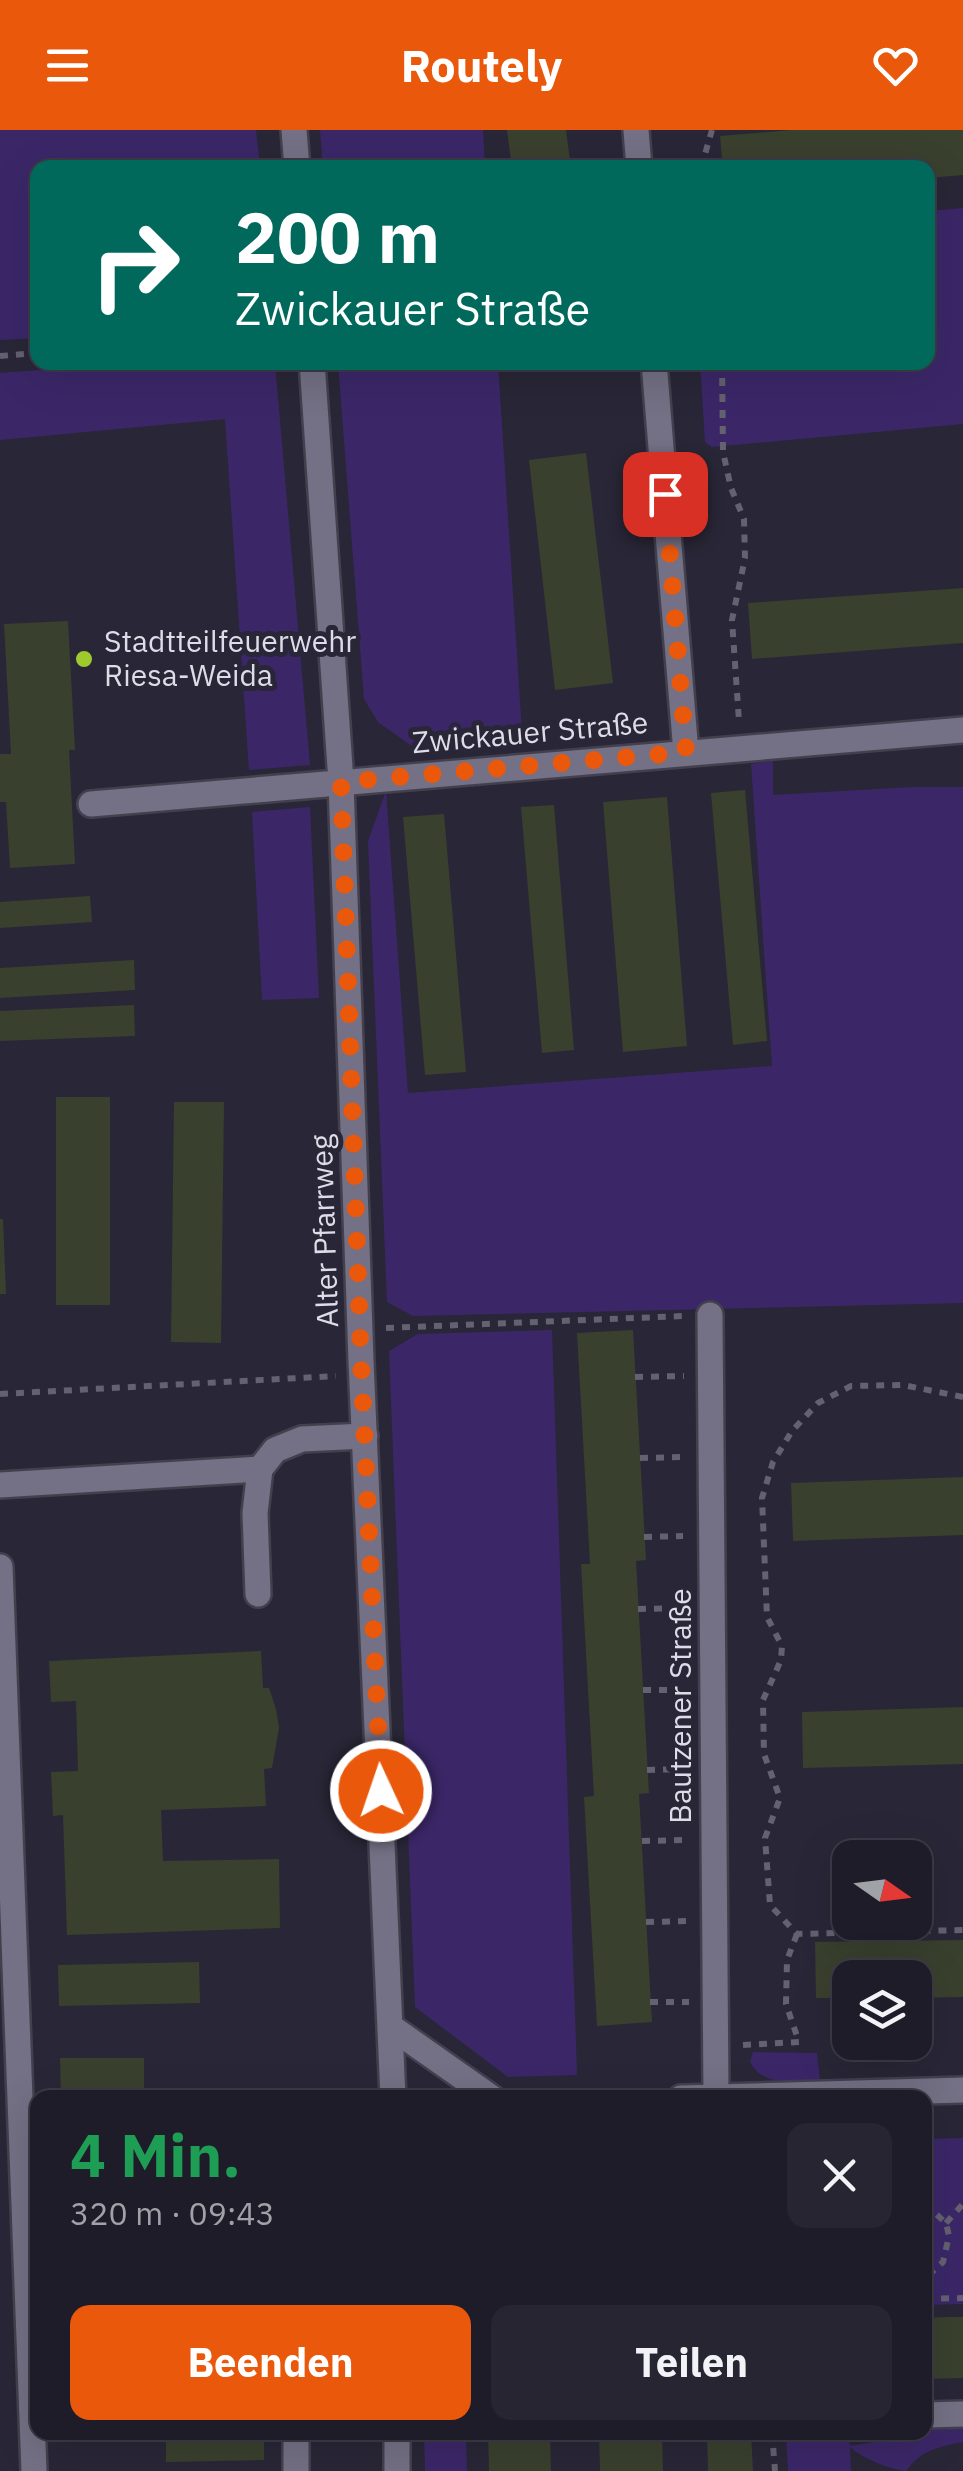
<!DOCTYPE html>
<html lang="de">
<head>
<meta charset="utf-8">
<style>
	body { margin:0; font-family:"IBM Plex Sans",sans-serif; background:#272531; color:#f1f3f6; height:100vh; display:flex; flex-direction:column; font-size:38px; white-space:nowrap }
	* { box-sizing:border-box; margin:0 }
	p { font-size:32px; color:#a1a1a8 }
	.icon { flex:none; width:55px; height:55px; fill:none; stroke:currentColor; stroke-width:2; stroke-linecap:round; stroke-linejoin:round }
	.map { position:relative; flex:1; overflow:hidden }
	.sheet { position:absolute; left:30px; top:1960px; width:902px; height:350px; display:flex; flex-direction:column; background:#1f1c29; border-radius:20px; box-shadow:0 10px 40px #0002,0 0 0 2px #3c3a46 }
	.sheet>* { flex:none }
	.top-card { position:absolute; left:30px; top:30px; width:905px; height:210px; border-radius:20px; box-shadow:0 10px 40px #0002,0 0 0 2px #3c3a46; background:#00695c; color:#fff; overflow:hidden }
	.needle { width:65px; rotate:104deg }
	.fabs { position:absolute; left:832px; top:1710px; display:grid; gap:20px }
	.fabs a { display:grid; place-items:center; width:100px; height:100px; border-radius:20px; background:#1f1c29; box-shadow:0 10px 40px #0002,0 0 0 2px #3c3a46; font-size:50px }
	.pin { position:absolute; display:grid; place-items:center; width:85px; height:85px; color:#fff; margin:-42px; border-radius:20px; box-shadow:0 5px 15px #0006 }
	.me { position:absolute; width:110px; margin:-55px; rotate:357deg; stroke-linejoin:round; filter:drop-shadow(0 0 8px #0008) }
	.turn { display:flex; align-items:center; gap:35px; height:210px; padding:0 40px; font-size:45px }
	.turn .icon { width:130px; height:130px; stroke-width:2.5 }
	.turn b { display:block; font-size:70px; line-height:85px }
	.round { display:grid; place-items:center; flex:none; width:105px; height:105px; border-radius:20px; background:#272531 }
	.summary { display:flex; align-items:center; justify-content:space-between; height:170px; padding:0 40px }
	h1 { font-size:60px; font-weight:800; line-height:75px; color:#1e9e55 }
	.cta { display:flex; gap:20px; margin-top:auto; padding:20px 40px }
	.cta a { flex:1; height:115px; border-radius:20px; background:#ea580c; color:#fff; font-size:40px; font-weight:800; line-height:115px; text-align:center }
	.cta a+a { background:#272531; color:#f1f3f6 }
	header { display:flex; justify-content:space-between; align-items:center; height:130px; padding:0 40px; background:#ea580c; color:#fff; font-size:45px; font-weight:800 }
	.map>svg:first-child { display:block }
	.green { fill:#3b2768 }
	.building { fill:#39402e }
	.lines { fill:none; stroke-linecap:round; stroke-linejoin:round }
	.minor-casing { stroke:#43404e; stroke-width:30 }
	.path { stroke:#646170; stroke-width:6; stroke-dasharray:8 8; stroke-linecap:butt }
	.minor { stroke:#747085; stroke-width:25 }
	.route { stroke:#ea580c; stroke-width:18; stroke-dasharray:0 32.4 }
	.poi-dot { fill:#9eca2e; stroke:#292637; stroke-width:4 }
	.labels { text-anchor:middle; stroke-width:10; stroke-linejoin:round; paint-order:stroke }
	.poi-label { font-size:30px; fill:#dedce7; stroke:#292637; text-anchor:start }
	.street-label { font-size:30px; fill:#dedce7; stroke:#292637 }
</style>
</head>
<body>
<header><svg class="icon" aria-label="menu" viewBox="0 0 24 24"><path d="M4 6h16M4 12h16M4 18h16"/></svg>Routely<svg class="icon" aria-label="heart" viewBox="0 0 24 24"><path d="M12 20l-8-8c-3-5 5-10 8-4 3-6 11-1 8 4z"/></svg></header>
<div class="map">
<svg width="963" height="2341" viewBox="0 0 963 2341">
	<rect width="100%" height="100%" fill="#292637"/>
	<g class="green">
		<polygon points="0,0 256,0 260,37 38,38 37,208 0,210"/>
		<polygon points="320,0 483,0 485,37 323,37"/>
		<polygon points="963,78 963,294 712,317 705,312 700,233 928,232 928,81"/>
		<polygon points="135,233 275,233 310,635 249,640 225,289 0,310 0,243"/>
		<polygon points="338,233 498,233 523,618 413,617 378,592 364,569"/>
		<polygon points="773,631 773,665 912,657 963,657 963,1173 413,1186 387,1172 368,711 386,661 408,963 772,936 751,634"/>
		<polygon points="310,677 319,868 262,870 252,682"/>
		<polygon points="552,1200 577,1945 508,1947 415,1877 389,1221 418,1204"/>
		<path d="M753,1922L817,1923L820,1950C795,1950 763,1958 750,1932Z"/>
		<polygon points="963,2008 963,2174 925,2175 925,2009"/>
		<path d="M951,2293L963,2294V2312C940,2316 920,2321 906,2341C889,2339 863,2329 850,2317L851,2341H788L786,2307L848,2305L850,2316L912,2306Z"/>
		<polygon points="424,2303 466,2303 467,2341 425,2341"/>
	</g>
	<g class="building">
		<polygon points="507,0 566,0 571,38 512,38"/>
		<polygon points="792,0 963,0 963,45 928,48 928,38 723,38 720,6"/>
		<polygon points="586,323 613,553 555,560 529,330"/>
		<polygon points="963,458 963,513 752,529 748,473"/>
		<polygon points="68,491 75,620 69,620 75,734 10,738 6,672 0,672 0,624 11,624 4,494"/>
		<polygon points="745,660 767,911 733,915 711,663"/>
		<polygon points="667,667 687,916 623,922 603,672"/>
		<polygon points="554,675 574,920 542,923 521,677"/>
		<polygon points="444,684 466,942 425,945 403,687"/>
		<polygon points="90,766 92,792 0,798 0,772"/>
		<polygon points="134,830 135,860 0,868 0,838"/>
		<polygon points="134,875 135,906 0,911 0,881"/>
		<rect x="56" y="967" width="54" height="208"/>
		<polygon points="174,972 224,972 221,1213 171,1212"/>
		<polygon points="0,1089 3,1089 6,1164 0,1164"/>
		<polygon points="633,1200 646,1430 636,1431 649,1663 639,1664 652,1892 597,1896 584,1667 594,1666 581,1434 590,1434 577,1203"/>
		<polygon points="963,1347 963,1405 793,1411 791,1353"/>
		<polygon points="261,1521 263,1558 269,1558 276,1579 279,1598 272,1638 264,1639 266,1676 161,1680 163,1731 279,1729 280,1798 67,1805 63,1685 53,1686 51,1642 78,1641 76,1571 51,1572 49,1531"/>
		<polygon points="963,1577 963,1634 803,1638 802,1582"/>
		<polygon points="963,1810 963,1867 915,1868 915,1848 850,1848 850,1868 816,1868 815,1812"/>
		<polygon points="199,1832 200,1873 59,1876 58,1835"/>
		<polygon points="60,1928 144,1928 144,1968 61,1968"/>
		<polygon points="946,2187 963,2187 963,2248 925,2249 925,2188"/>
		<polygon points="166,2302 264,2302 264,2330 166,2332"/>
		<polygon points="488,2302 550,2302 551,2341 489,2341"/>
		<polygon points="599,2302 662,2302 663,2341 600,2341"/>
		<polygon points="707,2302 751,2302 753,2341 708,2341"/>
	</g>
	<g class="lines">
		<defs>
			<g id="minor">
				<polyline points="294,0 297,38"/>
				<polyline points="636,0 639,38"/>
				<polyline points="312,232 341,652 361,1231 393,1968"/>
				<polyline points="654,232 686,623"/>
				<polyline points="91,674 963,600"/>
				<polyline points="710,1185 716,1966"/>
				<polyline points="0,1355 260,1339"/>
				<polyline points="0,1437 34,2341"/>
				<polyline points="258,1464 255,1383 260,1339 275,1320 302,1309 365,1306"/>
				<polyline points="391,1897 492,1968"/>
				<polyline points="681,1968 963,1960"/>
				<polyline points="925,2285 963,2284"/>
				<polyline points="296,2302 296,2341"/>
				<polyline points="397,2302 397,2341"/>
			</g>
		</defs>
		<use href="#minor" class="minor-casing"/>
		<g class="path">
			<polyline points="701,38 712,0"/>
			<polyline points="0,226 38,223"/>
			<polyline points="722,232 723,322 731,358 744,389 745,428 732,490 739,591"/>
			<polyline points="386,1198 684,1186"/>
			<polyline points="635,1247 684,1246"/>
			<polyline points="0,1264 336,1246"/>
			<polyline points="963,1267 903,1255 851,1256 818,1273 792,1301 773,1332 762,1368 767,1487 782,1516 781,1530 763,1570 764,1624 780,1668 765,1708 770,1775 797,1804 963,1800"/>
			<polyline points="640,1328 684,1327"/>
			<polyline points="644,1407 683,1406"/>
			<polyline points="638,1479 687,1478"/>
			<polyline points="643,1560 687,1560"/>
			<polyline points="647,1640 686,1639"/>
			<polyline points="642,1711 685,1710"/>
			<polyline points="646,1792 690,1791"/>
			<polyline points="650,1872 689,1872"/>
			<polyline points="743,1915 799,1912 786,1874 787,1830 797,1804"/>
			<polyline points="925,2074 946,2093 949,2106 943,2132 930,2144"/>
			<polyline points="946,2093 963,2074"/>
			<polyline points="925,2144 930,2144 929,2169"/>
			<polyline points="925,2169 963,2168"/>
			<polyline points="772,2302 775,2341"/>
		</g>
		<use href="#minor" class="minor"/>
	</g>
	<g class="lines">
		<polyline class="route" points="381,1661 361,1231 341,652 686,622 665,364"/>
	</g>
	<circle class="poi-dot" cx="84" cy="529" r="10"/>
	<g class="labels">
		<g class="poi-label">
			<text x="104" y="522">Stadtteilfeuerwehr<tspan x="104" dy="34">Riesa-Weida</tspan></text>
		</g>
		<g class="street-label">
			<text transform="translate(530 603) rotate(-5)" y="10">Zwickauer Straße</text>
			<text transform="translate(325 1101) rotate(-92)" y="10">Alter Pfarrweg</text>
			<text transform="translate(681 1576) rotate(-90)" y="10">Bautzener Straße</text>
		</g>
	</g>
</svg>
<div class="fabs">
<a><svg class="needle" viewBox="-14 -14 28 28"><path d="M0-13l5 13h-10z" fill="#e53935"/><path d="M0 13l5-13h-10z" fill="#a1a1a8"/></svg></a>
<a><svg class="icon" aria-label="layers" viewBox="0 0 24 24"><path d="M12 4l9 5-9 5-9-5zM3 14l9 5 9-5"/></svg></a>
</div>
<div class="pin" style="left:665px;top:364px;background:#d93025"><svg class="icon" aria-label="arrive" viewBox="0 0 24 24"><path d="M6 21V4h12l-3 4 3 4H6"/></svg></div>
<svg class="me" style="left:381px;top:1661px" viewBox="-20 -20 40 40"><circle r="17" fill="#ea580c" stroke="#fff" stroke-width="3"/><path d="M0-11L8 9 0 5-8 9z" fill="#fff"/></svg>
<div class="top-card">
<div class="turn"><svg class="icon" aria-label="right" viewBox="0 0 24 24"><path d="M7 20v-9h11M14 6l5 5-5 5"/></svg><div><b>200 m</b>Zwickauer Straße</div></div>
</div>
<section class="sheet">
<div class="summary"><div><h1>4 Min.</h1><p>320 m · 09:43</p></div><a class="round"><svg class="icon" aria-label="close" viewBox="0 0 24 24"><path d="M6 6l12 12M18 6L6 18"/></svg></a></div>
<div class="cta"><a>Beenden</a><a>Teilen</a></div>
</section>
</div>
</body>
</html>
